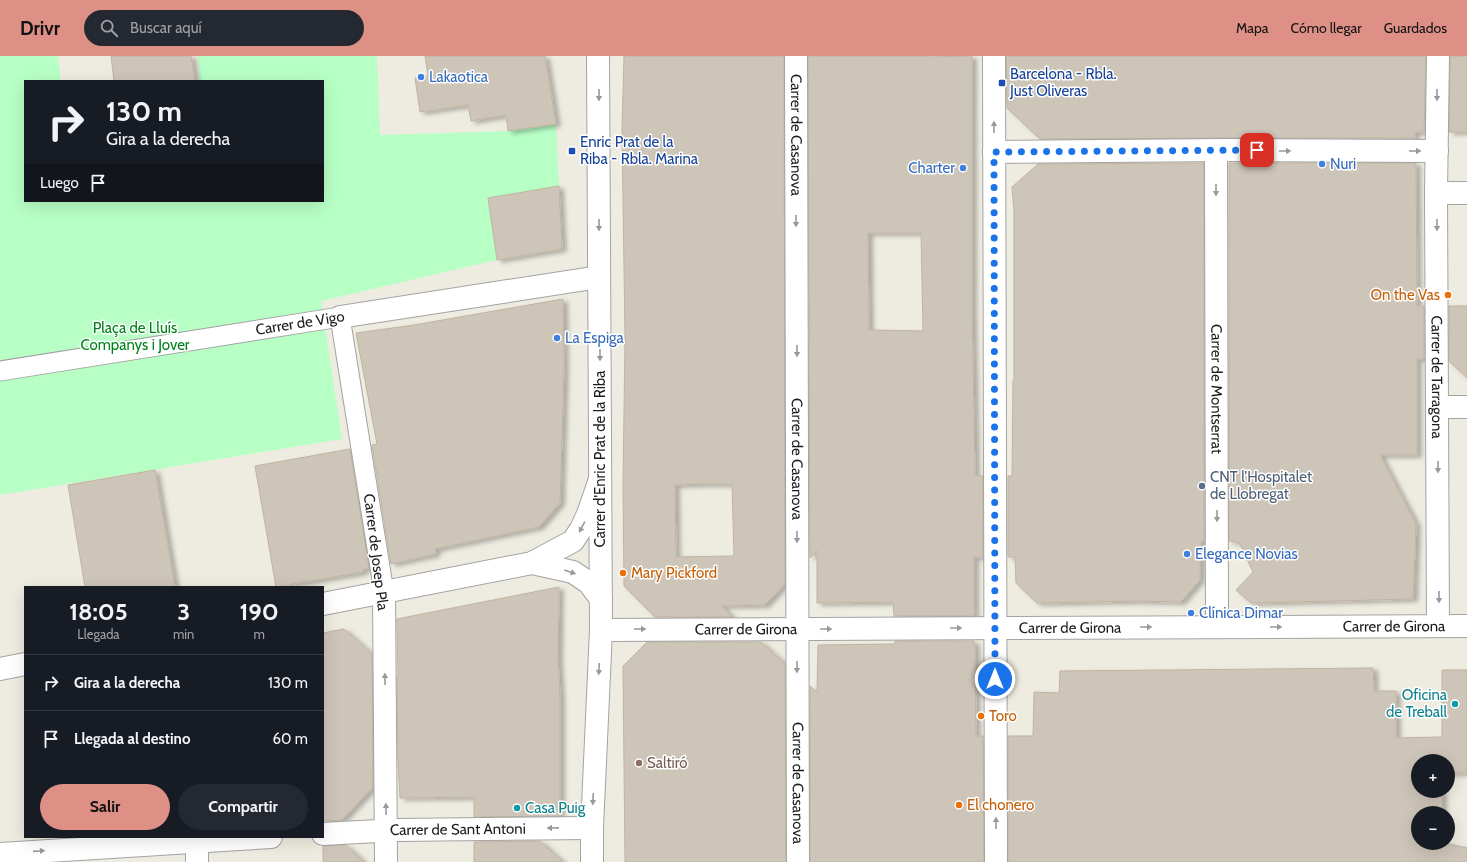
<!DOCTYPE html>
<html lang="es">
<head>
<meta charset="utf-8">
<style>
	body { margin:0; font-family:Cabin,sans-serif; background:#242831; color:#f1f3f6; height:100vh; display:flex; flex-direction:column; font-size:15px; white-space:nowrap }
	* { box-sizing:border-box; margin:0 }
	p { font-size:13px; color:#9ea1a6 }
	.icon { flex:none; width:22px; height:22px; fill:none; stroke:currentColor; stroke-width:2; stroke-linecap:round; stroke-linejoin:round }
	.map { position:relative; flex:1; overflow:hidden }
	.sheet { position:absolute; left:24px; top:530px; width:300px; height:252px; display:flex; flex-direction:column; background:#171b24; border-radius:0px; box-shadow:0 4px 16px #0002 }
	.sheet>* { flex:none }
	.guide { position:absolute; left:24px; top:24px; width:300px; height:122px; border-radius:0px; box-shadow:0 4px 16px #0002; background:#171b24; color:#f1f3f6; overflow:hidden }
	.buttons { position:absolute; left:1411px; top:698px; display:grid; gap:8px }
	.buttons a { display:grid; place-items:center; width:44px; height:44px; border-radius:50%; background:#171b24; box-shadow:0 4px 16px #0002; font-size:20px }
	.pin { position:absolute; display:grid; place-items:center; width:34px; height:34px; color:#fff; margin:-17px; border-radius:8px; box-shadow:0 2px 6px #0006 }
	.me { position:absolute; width:44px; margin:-22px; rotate:0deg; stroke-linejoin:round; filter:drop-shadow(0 0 3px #0008) }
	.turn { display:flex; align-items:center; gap:14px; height:84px; padding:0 16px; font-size:18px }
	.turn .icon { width:52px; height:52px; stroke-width:2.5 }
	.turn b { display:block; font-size:28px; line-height:34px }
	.then { display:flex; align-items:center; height:38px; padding:0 16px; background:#0003; gap:8px; font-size:15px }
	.eta { display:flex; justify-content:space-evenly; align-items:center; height:68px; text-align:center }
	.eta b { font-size:24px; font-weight:700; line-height:28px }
	.cta { display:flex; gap:8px; margin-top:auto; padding:8px 16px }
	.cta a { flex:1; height:46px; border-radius:24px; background:#de9087; color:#111; font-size:16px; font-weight:700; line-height:46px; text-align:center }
	.cta a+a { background:#242831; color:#f1f3f6 }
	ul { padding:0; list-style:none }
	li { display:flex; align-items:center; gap:12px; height:56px; padding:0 16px; border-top:1px solid #363941 }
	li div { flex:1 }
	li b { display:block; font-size:15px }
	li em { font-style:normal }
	header { display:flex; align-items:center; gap:24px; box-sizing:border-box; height:56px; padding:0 20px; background:#de9087; color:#111 }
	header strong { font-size:19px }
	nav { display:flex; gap:22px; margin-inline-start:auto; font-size:14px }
	.search { width:280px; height:36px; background:#242831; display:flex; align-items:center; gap:10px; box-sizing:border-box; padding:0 14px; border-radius:22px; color:#9ea1a6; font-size:15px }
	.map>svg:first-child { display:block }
	.park { fill:#b7ffc5 }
	.building { fill:#cec5b9; stroke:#c1b3a1; fill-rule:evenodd; filter:url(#shadow) }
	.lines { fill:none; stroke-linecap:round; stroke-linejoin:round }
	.pedestrian-casing { stroke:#a3a3a3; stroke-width:21 }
	.minor-casing { stroke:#a3a3a3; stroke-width:24 }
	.tertiary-casing { stroke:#a3a3a3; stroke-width:24 }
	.pedestrian { stroke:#fff; stroke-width:19 }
	.minor { stroke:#fff; stroke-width:22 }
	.tertiary { stroke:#fff; stroke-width:22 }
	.oneway { fill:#999 }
	.route { stroke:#1a73e8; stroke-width:7; stroke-dasharray:0 12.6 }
	.shop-dot { fill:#3f7fe0; stroke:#fff; stroke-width:1.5 }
	.transit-dot { fill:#1a4fb4; stroke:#fff; stroke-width:1.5 }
	.food-dot { fill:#e8710a; stroke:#fff; stroke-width:1.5 }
	.service-dot { fill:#5c6f8a; stroke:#fff; stroke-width:1.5 }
	.culture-dot { fill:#0f9aa8; stroke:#fff; stroke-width:1.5 }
	.education-dot { fill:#8d6e63; stroke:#fff; stroke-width:1.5 }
	.labels { text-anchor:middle; stroke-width:3; stroke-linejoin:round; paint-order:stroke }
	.transit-label { font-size:15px; fill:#164399; stroke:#fff; text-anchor:start }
	.shop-label { font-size:15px; fill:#366cbe; stroke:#fff; text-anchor:start }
	.street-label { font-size:15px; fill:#1c1c1c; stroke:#fff }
	.food-label { font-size:15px; fill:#c56008; stroke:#fff; text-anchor:start }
	.park-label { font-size:15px; fill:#01831b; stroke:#fff }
	.service-label { font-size:15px; fill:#4e5e75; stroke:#fff; text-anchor:start }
	.culture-label { font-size:15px; fill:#0d838f; stroke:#fff; text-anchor:end }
	.education-label { font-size:15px; fill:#785e54; stroke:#fff; text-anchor:start }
</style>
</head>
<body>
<header>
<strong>Drivr</strong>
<div class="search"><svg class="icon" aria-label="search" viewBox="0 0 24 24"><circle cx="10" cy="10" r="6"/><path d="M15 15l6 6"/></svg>Buscar aquí</div>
<nav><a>Mapa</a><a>Cómo llegar</a><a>Guardados</a></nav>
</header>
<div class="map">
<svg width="1467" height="806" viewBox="0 0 1467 806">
	<defs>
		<filter id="shadow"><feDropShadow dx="4.5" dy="2.5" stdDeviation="2" flood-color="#0004"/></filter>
	</defs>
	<rect width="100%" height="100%" fill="#eeebe0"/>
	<polygon class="park" points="0,0 58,0 61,25 25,25 25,145 323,145 323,25 200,25 198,0 377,0 380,79 508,75 556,68 559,130 488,142 497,204 321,245 342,383 0,439"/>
	<g class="building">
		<polygon points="111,0 191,0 195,25 114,25"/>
		<polygon points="425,0 545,0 556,68 508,75 506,59 471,65 468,49 420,56 415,22 428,20"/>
		<path d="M624,0H784L785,528L765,549L721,550L733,561H655L624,530L623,430L625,281L622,74ZM701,428H732L734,500L676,501L675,429Z"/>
		<path d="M808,0H928V1L972,0V257L975,420H983V501H974V560H894L893,546L817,547V495L810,502ZM868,177H921L923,275L869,274Z"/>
		<polygon points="1006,0 1426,0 1424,76 1415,76 1415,82 1226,82 1040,83 1007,52"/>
		<polygon points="1450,0 1467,0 1467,76 1449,76"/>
		<polygon points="1204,107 1204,485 1201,485 1200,524 1181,546 1138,545 1037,547 1016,527 1015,501 1008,501 1008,420 1012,420 1013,324 1014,324 1014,156 1012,131 1038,108"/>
		<polygon points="1229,107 1416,107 1417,250 1424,250 1424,303 1417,303 1417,399 1380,399 1416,468 1413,543 1251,547 1236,534 1253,516 1239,486 1229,485"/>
		<polygon points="559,130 562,193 497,204 488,142"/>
		<polygon points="563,243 564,310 560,447 539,471 435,493 436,498 391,508 372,389 377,388 356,277 414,269"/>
		<polygon points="1449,250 1467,250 1467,322 1449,305"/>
		<polygon points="350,393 369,512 362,514 363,516 276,531 255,410"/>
		<polygon points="155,414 175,531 85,531 68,429"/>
		<polygon points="559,531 558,604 560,639 560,760 474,761 474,741 400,742 398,704 397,621 398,622 397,563"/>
		<polygon points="344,573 372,598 373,731 342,764 323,765 323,577"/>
		<polygon points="895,585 974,585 973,587 975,587 976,680 983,680 984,806 810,806 810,630 817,636 818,589 895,588"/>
		<polygon points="647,586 761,586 785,608 786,806 625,806 623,610"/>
		<polygon points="1373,612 1374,635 1396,635 1396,682 1442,681 1442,614 1467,614 1467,717 1448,717 1448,705 1418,705 1418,735 1442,735 1442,757 1418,757 1418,787 1444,787 1467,792 1467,806 1008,806 1008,680 1033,680 1034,636 1059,637 1060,615"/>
		<polygon points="540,785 563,806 474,806 474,786"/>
		<polygon points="346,789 364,806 323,806 323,790"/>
	</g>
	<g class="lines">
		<defs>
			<polyline id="pedestrian" points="0,315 340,261 384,536"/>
			<g id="minor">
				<path id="s1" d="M796,0L798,806"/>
				<path id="s2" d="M1438,0L1436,137L1438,570"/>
				<path id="s3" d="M1216,95L1217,571"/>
				<polyline points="994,96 1226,94 1437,95"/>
				<polyline points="1436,137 1467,137"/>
				<polyline points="340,261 599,221"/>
				<polyline points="1437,351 1467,351"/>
				<polyline points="532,507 573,516 589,527 601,543"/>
				<polyline points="384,536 386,806"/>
				<polyline points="323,548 532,507 573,485 581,473 588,458 599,426"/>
				<path id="s4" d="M601,574L1467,570"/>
				<polyline points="0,613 25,608"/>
				<path id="s5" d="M323,778L396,774L592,772"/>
				<polyline points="197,781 197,806"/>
				<polyline points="0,798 271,781"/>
			</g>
			<g id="tertiary">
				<polyline points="994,0 996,806"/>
				<polyline points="592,806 592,772 601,574 598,0"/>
			</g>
		</defs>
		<use href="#pedestrian" class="pedestrian-casing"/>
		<use href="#minor" class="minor-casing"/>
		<use href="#tertiary" class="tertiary-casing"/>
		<use href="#pedestrian" class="pedestrian"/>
		<use href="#minor" class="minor"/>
		<use href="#tertiary" class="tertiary"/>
	</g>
	<defs><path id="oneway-solid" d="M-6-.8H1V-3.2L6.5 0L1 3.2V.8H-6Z"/></defs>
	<g class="oneway">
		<use href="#oneway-solid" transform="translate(599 39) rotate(90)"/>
		<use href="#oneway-solid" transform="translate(1437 39) rotate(90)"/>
		<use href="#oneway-solid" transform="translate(994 71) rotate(-90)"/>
		<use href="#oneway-solid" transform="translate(1285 95)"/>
		<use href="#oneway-solid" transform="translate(1415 95)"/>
		<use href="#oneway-solid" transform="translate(1216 134) rotate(90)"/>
		<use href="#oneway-solid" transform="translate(796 165) rotate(90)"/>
		<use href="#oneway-solid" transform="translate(599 169) rotate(90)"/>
		<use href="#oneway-solid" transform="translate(1437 169) rotate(90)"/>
		<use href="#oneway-solid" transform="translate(797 295) rotate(90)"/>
		<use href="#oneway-solid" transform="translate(600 299) rotate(90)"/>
		<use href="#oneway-solid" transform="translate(1438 411) rotate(90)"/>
		<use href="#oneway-solid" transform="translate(1217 460) rotate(90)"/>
		<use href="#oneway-solid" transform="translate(582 471) rotate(118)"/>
		<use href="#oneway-solid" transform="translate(797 481) rotate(90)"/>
		<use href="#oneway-solid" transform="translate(570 516) rotate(19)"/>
		<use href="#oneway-solid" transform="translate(1439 541) rotate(90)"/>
		<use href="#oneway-solid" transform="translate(1146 571)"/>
		<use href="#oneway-solid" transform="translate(1276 571)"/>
		<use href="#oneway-solid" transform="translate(956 572)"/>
		<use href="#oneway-solid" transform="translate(640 573)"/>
		<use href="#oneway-solid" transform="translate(826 573)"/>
		<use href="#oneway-solid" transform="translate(797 611) rotate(90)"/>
		<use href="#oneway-solid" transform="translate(599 613) rotate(93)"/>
		<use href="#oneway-solid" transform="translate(385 623) rotate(-91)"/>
		<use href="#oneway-solid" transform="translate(593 743) rotate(93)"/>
		<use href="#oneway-solid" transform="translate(386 753) rotate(-91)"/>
		<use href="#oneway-solid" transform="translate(996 767) rotate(-90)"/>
		<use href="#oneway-solid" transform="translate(553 772) rotate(179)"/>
		<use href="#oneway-solid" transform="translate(39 795) rotate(-4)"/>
	</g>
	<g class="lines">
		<polyline class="route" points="995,623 994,96 1257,94"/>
	</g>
	<g class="shop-dot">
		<circle cx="421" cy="21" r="4"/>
		<circle cx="1322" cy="108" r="4"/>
		<circle cx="963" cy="112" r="4"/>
		<circle cx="557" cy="282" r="4"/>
		<circle cx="1187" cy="498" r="4"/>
		<circle cx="1191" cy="557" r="4"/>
	</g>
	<g class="transit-dot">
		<rect x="998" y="23" width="8" height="8" rx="2"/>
		<rect x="568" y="91" width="8" height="8" rx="2"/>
	</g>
	<g class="food-dot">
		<circle cx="1448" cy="239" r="4"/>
		<circle cx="623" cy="517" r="4"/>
		<circle cx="981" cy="660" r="4"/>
		<circle cx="959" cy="749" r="4"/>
	</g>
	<circle class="service-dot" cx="1202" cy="430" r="4"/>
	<g class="culture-dot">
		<circle cx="1455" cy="648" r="4"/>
		<circle cx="517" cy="752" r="4"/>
	</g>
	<circle class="education-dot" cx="639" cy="707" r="4"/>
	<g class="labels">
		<g class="transit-label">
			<text x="1010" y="23">Barcelona - Rbla.<tspan x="1010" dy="17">Just Oliveras</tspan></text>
			<text x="580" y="91">Enric Prat de la<tspan x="580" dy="17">Riba - Rbla. Marina</tspan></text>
		</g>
		<g class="shop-label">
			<text x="429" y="26">Lakaotica</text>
			<text x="1330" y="113">Nuri</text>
			<text x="955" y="117" text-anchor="end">Charter</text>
			<text x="565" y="287">La Espiga</text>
			<text x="1195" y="503">Elegance Novias</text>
			<text x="1199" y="562">Clínica Dimar</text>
		</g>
		<g class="street-label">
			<text dy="5" stroke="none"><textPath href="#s1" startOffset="79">Carrer de Casanova</textPath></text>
			<text transform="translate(300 267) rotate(-9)" y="5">Carrer de Vigo</text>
			<text dy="5" stroke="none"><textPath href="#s2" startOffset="321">Carrer de Tarragona</textPath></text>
			<text dy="5" stroke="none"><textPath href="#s3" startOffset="238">Carrer de Montserrat</textPath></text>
			<text transform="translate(600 403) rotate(-90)" y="5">Carrer d'Enric Prat de la Riba</text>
			<text dy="5" stroke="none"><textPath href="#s1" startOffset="403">Carrer de Casanova</textPath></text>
			<text transform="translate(376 496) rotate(83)" y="5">Carrer de Josep Pla</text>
			<text dy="5" stroke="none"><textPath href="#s4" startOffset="793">Carrer de Girona</textPath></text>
			<text dy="5" stroke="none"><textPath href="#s4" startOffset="469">Carrer de Girona</textPath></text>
			<text dy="5" stroke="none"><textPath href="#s4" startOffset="145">Carrer de Girona</textPath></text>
			<text dy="5" stroke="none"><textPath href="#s1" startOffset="727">Carrer de Casanova</textPath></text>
			<text dy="5" stroke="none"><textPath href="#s5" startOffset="135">Carrer de Sant Antoni</textPath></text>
		</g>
		<g class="food-label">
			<text x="1440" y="244" text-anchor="end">On the Vas</text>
			<text x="631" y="522">Mary Pickford</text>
			<text x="989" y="665">Toro</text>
			<text x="967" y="754">El chonero</text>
		</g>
		<g class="park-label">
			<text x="135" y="277">Plaça de Lluís<tspan x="135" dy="17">Companys i Jover</tspan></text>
		</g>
		<g class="service-label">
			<text x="1210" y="426">CNT l'Hospitalet<tspan x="1210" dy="17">de Llobregat</tspan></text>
		</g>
		<g class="culture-label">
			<text x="1447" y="644">Oficina<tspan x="1447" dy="17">de Treball</tspan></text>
			<text x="525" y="757" text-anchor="start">Casa Puig</text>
		</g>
		<g class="education-label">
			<text x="647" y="712">Saltiró</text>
		</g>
	</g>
</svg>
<div class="buttons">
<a>+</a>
<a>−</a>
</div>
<div class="pin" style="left:1257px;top:94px;background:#d93025"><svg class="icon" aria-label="arrive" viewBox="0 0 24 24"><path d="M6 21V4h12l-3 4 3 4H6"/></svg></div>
<svg class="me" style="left:995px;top:623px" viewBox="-20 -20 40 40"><circle r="17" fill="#1a73e8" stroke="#fff" stroke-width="3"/><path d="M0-11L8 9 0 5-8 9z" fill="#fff"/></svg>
<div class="guide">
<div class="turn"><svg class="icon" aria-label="right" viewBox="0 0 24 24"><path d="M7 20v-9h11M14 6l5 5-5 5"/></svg><div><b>130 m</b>Gira a la derecha</div></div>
<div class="then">Luego<svg class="icon" aria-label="arrive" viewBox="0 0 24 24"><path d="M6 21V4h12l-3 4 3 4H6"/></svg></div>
</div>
<section class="sheet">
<div class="eta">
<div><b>18:05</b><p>Llegada</p></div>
<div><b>3</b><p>min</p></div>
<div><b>190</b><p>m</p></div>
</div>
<ul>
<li><svg class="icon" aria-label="right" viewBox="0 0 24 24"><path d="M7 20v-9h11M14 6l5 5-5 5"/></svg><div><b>Gira a la derecha</b></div><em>130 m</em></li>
<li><svg class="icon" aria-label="arrive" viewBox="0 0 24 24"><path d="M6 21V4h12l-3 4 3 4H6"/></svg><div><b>Llegada al destino</b></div><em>60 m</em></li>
</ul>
<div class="cta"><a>Salir</a><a>Compartir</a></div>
</section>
</div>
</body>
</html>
